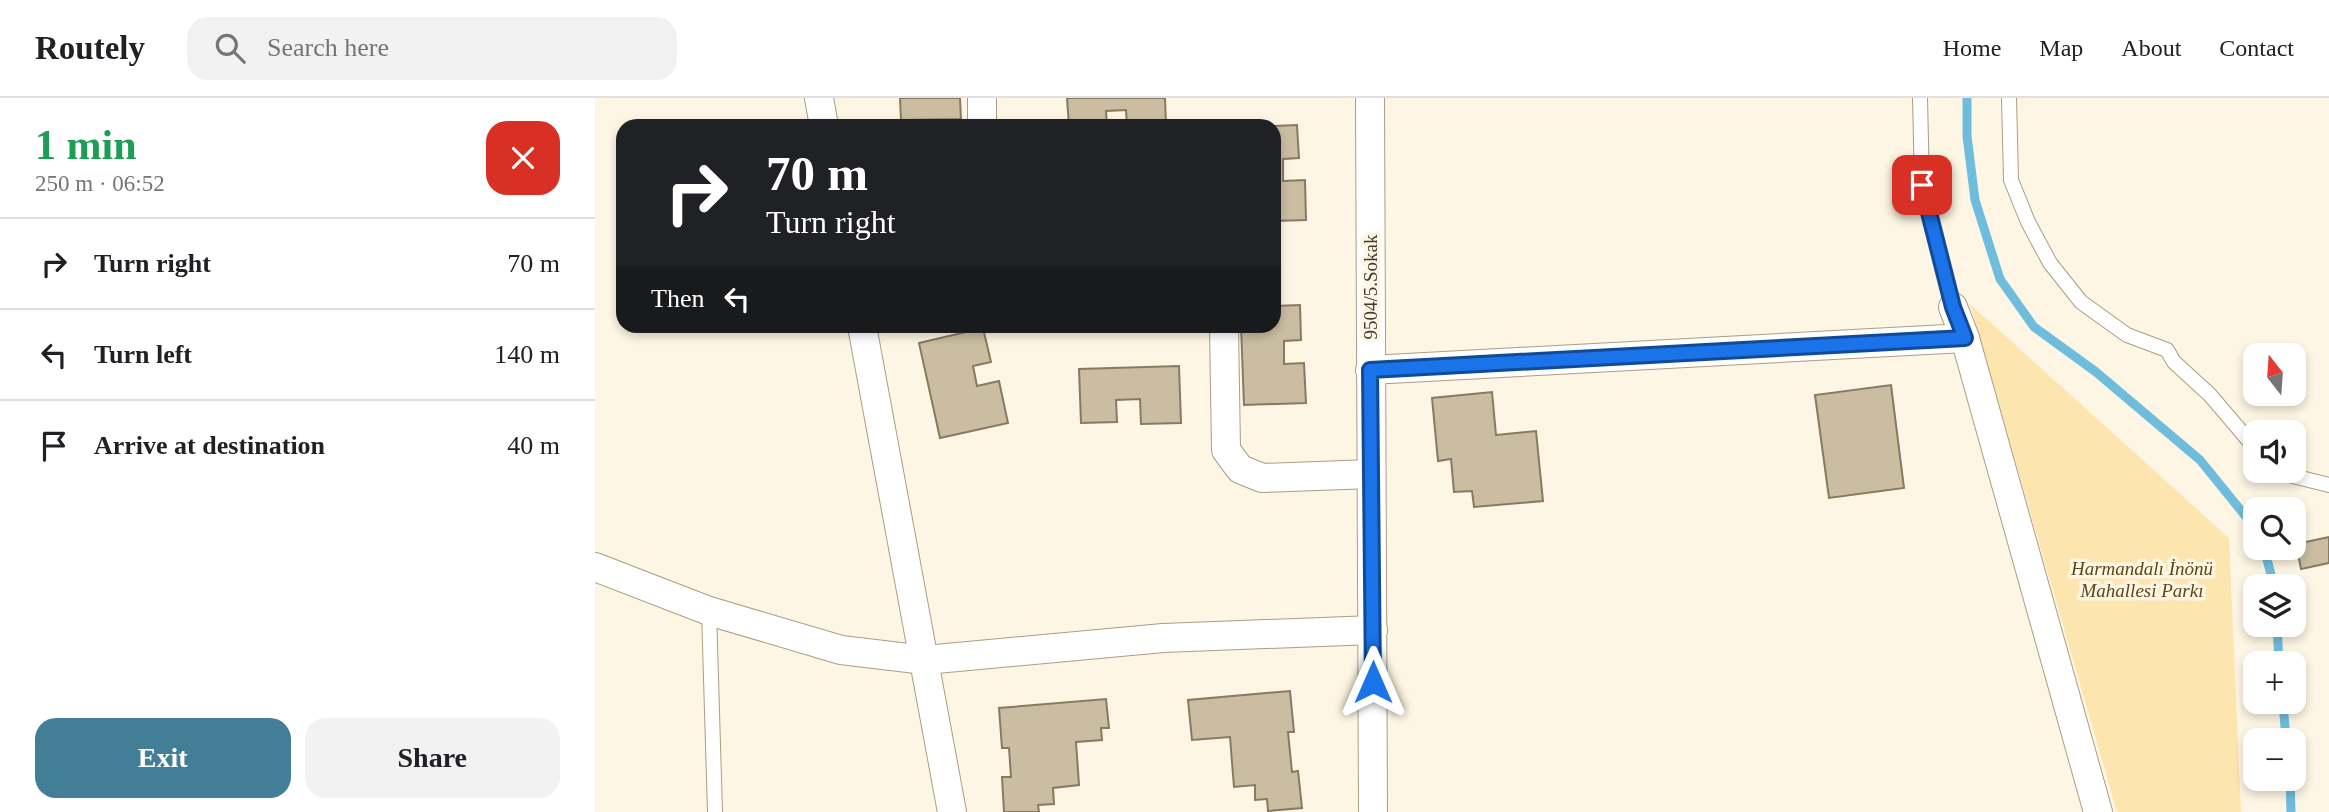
<!DOCTYPE html>
<html lang="en">
<head>
<meta charset="utf-8">
<style>
	body { margin:0; font-family:"Times New Roman",serif; background:#f2f2f2; color:#202124; height:100vh; display:flex; flex-direction:column; font-size:26px; white-space:nowrap }
	* { box-sizing:border-box; margin:0 }
	p { font-size:23px; color:#757577 }
	.icon { flex:none; width:38px; height:38px; fill:none; stroke:currentColor; stroke-width:2; stroke-linecap:round; stroke-linejoin:round }
	.map { position:relative; flex:1; overflow:hidden }
	.panel { display:flex; flex-direction:column; background:#fff; width:595px }
	.panel>* { flex:none }
	.top-card { position:absolute; left:21px; top:21px; width:665px; height:214px; border-radius:21px; box-shadow:0 4px 10px #0003; background:#202124; color:#fff; overflow:hidden }
	.needle { width:46px; rotate:343deg }
	.tools { position:absolute; left:1648px; top:245px; display:grid; gap:14px }
	.tools a { display:grid; place-items:center; width:63px; height:63px; border-radius:14px; background:#fff; box-shadow:0 4px 10px #0003; font-size:35px }
	.pin { position:absolute; display:grid; place-items:center; width:60px; height:60px; color:#fff; margin:-30px; border-radius:14px; box-shadow:0 4px 10px #0006 }
	.me { position:absolute; width:77px; margin:-38px; rotate:0deg; stroke-linejoin:round; filter:drop-shadow(0 0 5px #0008) }
	.turn { display:flex; align-items:center; gap:24px; height:147px; padding:0 35px; font-size:32px }
	.turn .icon { width:91px; height:91px; stroke-width:2.5 }
	.turn b { display:block; font-size:49px; line-height:60px }
	.then { display:flex; align-items:center; height:66px; padding:0 35px; background:#0003; gap:14px; font-size:26px }
	.round { display:grid; place-items:center; flex:none; width:74px; height:74px; border-radius:21px; background:#f2f2f2 }
	.head { display:flex; align-items:center; justify-content:space-between; height:119px; padding:0 35px }
	h1 { font-size:42px; font-weight:600; line-height:52px; color:#1e9e55 }
	.action { display:flex; gap:14px; margin-top:auto; padding:14px 35px }
	.action a { flex:1; height:80px; border-radius:21px; background:#427e95; color:#fff; font-size:28px; font-weight:600; line-height:80px; text-align:center }
	.action a+a { background:#f2f2f2; color:#202124 }
	ul { padding:0; list-style:none }
	li { display:flex; align-items:center; gap:21px; height:91px; padding:0 35px; border-top:2px solid #e0e0e0 }
	li div { flex:1 }
	li b { display:block; font-size:26px }
	li em { font-style:normal }
	header { display:flex; align-items:center; gap:42px; box-sizing:border-box; height:98px; padding:0 35px; background:#fff; border-bottom:2px solid #e0e0e0 }
	header strong { font-size:33px }
	nav { display:flex; gap:38px; margin-inline-start:auto; font-size:24px }
	.search { width:490px; height:63px; background:#f2f2f2; display:flex; align-items:center; gap:18px; box-sizing:border-box; padding:0 24px; border-radius:21px; color:#757577; font-size:26px }
	main { display:flex; flex:1; min-height:0 }
	.map>svg:first-child { display:block }
	.green { fill:#fde5b0 }
	.lines { fill:none; stroke-linecap:round; stroke-linejoin:round }
	.stream { stroke:#6fbddc; stroke-width:9 }
	.building { fill:#cabda1; stroke:#877a60; stroke-width:2 }
	.lane-casing { stroke:#aa9d82; stroke-width:16 }
	.street-casing { stroke:#aa9d82; stroke-width:30 }
	.lane { stroke:#fff; stroke-width:14 }
	.street { stroke:#fff; stroke-width:28 }
	.route-casing { stroke:#114b97; stroke-width:18 }
	.route { stroke:#1a73e8; stroke-width:12 }
	.labels { text-anchor:middle; stroke-width:7; stroke-linejoin:round; paint-order:stroke }
	.street-label { font-size:19px; fill:#403a2f; stroke:#fef6e4 }
	.park-label { font-size:19px; font-style:italic; fill:#5c4716; stroke:#fef6e4 }
</style>
</head>
<body>
<header>
<strong>Routely</strong>
<div class="search"><svg class="icon" aria-label="search" viewBox="0 0 24 24"><circle cx="10" cy="10" r="6"/><path d="M15 15l6 6"/></svg>Search here</div>
<nav><a>Home</a><a>Map</a><a>About</a><a>Contact</a></nav>
</header>
<main>
<section class="panel">
<div class="head"><div><h1>1 min</h1><p>250 m · 06:52</p></div><a class="round" style="background:#d93025;color:#fff"><svg class="icon" aria-label="close" viewBox="0 0 24 24"><path d="M6 6l12 12M18 6L6 18"/></svg></a></div>
<ul>
<li><svg class="icon" aria-label="right" viewBox="0 0 24 24"><path d="M7 20v-9h11M14 6l5 5-5 5"/></svg><div><b>Turn right</b></div><em>70 m</em></li>
<li><svg class="icon" aria-label="left" viewBox="0 0 24 24"><path d="M17 20v-9H6M10 6l-5 5 5 5"/></svg><div><b>Turn left</b></div><em>140 m</em></li>
<li><svg class="icon" aria-label="arrive" viewBox="0 0 24 24"><path d="M6 21V4h12l-3 4 3 4H6"/></svg><div><b>Arrive at destination</b></div><em>40 m</em></li>
</ul>
<div class="action"><a>Exit</a><a>Share</a></div>
</section>
<div class="map">
<svg width="1734" height="714" viewBox="0 0 1734 714">
	<rect width="100%" height="100%" fill="#fef6e4"/>
	<polygon class="green" points="1375,206 1634,440 1646,714 1522,714"/>
	<g class="lines">
		<g class="stream">
			<polyline points="1372,0 1372,38 1380,102 1405,181 1439,229 1501,274 1605,362 1661,431"/>
			<polyline points="1669,450 1679,488"/>
			<polyline points="1682,527 1684,565"/>
			<polyline points="1688,604 1691,642"/>
			<polyline points="1695,681 1696,714"/>
		</g>
	</g>
	<g class="building">
		<polygon points="305,0 365,0 366,21 306,22"/>
		<polygon points="472,0 570,0 571,28 532,28 531,12 511,13 512,28 474,28"/>
		<polygon points="702,27 704,60 688,61 688,83 710,82 711,122 679,123 679,28"/>
		<polygon points="705,207 706,242 689,243 689,266 709,265 711,305 649,307 646,228 679,228 679,208"/>
		<polygon points="388,230 396,264 378,268 382,288 404,283 413,325 345,340 324,245"/>
		<polygon points="584,268 586,325 546,326 545,301 521,302 522,324 486,325 484,271"/>
		<polygon points="1296,287 1309,390 1234,400 1220,297"/>
		<polygon points="897,294 901,337 941,333 948,403 879,409 877,393 859,394 856,361 843,363 837,300"/>
		<polygon points="1734,439 1734,465 1706,471 1701,446"/>
		<polygon points="695,593 699,634 693,634 697,674 703,673 707,710 673,713 672,701 660,702 660,687 639,689 635,639 597,642 593,602"/>
		<polygon points="511,601 514,630 506,630 507,642 481,644 484,687 458,690 459,706 443,707 444,714 409,714 407,679 416,679 414,650 407,650 404,610"/>
	</g>
	<g class="lines">
		<defs>
			<g id="lane">
				<polyline points="1325,0 1327,87 1358,209"/>
				<polyline points="1414,0 1416,82 1433,124 1455,165 1486,204 1532,237 1572,252 1579,264 1615,297 1661,351"/>
				<polyline points="1686,373 1690,376 1734,387"/>
				<polyline points="114,513 120,714"/>
			</g>
			<g id="street">
				<polyline points="224,0 229,28"/>
				<polyline points="387,0 387,28"/>
				<polyline points="775,0 778,714"/>
				<polyline points="1358,209 1370,240 1503,714"/>
				<polyline points="267,228 357,714"/>
				<polyline points="629,228 631,352 645,371 667,380 776,376"/>
				<polyline points="775,272 1370,240"/>
				<polyline points="0,469 114,513 246,552 330,562 568,540 778,532"/>
			</g>
		</defs>
		<use href="#lane" class="lane-casing"/>
		<use href="#street" class="street-casing"/>
		<use href="#lane" class="lane"/>
		<use href="#street" class="street"/>
	</g>
	<g class="lines">
		<defs>
			<polyline id="route" points="778,584 775,272 1370,240 1358,209 1327,87"/>
		</defs>
		<use href="#route" class="route-casing"/>
		<use href="#route" class="route"/>
	</g>
	<g class="labels">
		<g class="street-label">
			<text transform="translate(775 189) rotate(-90)" y="7">9504/5.Sokak</text>
		</g>
		<g class="park-label">
			<text x="1547" y="477">Harmandalı İnönü<tspan x="1547" dy="22">Mahallesi Parkı</tspan></text>
		</g>
	</g>
</svg>
<div class="tools">
<a><svg class="needle" viewBox="-14 -14 28 28"><path d="M0-13l5 13h-10z" fill="#e53935"/><path d="M0 13l5-13h-10z" fill="#757577"/></svg></a>
<a><svg class="icon" aria-label="sound" viewBox="0 0 24 24"><path d="M4 9h4l5-4v14l-5-4H4zM17 9q2 3 0 6"/></svg></a>
<a><svg class="icon" aria-label="search" viewBox="0 0 24 24"><circle cx="10" cy="10" r="6"/><path d="M15 15l6 6"/></svg></a>
<a><svg class="icon" aria-label="layers" viewBox="0 0 24 24"><path d="M12 4l9 5-9 5-9-5zM3 14l9 5 9-5"/></svg></a>
<a>+</a>
<a>−</a>
</div>
<div class="pin" style="left:1327px;top:87px;background:#d93025"><svg class="icon" aria-label="arrive" viewBox="0 0 24 24"><path d="M6 21V4h12l-3 4 3 4H6"/></svg></div>
<svg class="me" style="left:778px;top:584px" viewBox="-20 -20 40 40"><path d="M0-17L14 15 0 8-14 15z" fill="#1a73e8" stroke="#fff" stroke-width="4"/></svg>
<div class="top-card">
<div class="turn"><svg class="icon" aria-label="right" viewBox="0 0 24 24"><path d="M7 20v-9h11M14 6l5 5-5 5"/></svg><div><b>70 m</b>Turn right</div></div>
<div class="then">Then<svg class="icon" aria-label="left" viewBox="0 0 24 24"><path d="M17 20v-9H6M10 6l-5 5 5 5"/></svg></div>
</div>
</div>
</main>
</body>
</html>
